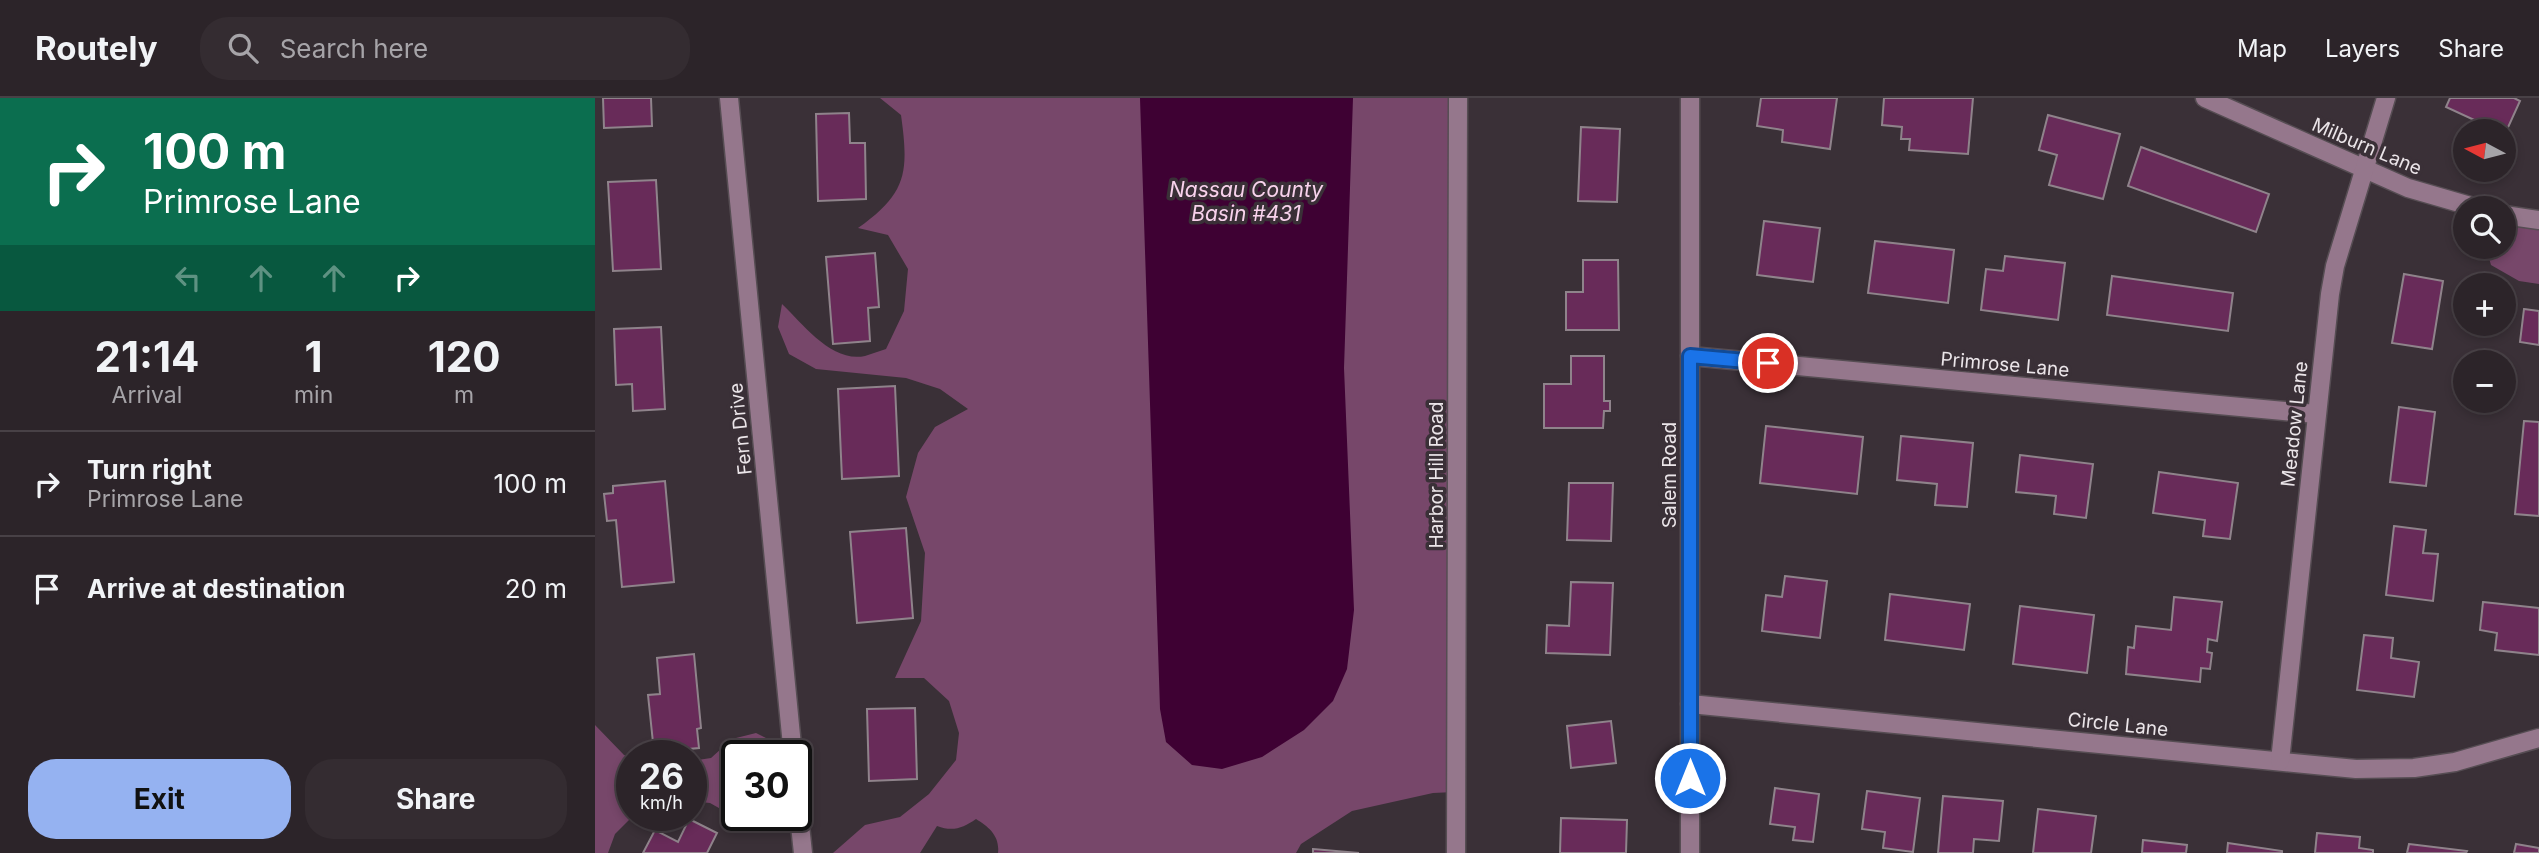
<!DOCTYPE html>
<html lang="en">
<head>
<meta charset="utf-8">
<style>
	body { margin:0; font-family:Inter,sans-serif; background:#342c31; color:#f1f3f6; height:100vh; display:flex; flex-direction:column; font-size:26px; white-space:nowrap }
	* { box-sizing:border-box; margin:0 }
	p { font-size:23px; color:#a6a4a8 }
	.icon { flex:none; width:38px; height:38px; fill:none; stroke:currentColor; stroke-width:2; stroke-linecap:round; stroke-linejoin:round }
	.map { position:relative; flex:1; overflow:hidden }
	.sheet { display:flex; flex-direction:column; background:#2c2429; width:595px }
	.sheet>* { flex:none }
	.banner { background:#0b6e4f; color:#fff; overflow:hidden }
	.needle { width:46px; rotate:277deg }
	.fabs { position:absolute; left:1858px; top:21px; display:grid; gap:14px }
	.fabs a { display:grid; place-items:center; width:63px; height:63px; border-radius:50%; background:#2c2429; box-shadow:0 4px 10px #0003,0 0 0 2px #484146; font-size:35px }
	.speed { position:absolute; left:21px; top:642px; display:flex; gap:14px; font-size:35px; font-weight:700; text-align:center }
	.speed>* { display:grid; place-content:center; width:91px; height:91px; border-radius:50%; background:#2c2429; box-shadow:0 4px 10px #0003,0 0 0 2px #484146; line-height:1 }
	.speed small { font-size:18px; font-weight:400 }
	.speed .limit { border:4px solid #111; border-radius:10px; background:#fff; color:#111 }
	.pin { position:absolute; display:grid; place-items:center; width:60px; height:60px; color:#fff; margin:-30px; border:4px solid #fff; border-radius:50%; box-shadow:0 2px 7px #0007 }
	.me { position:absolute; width:77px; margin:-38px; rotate:0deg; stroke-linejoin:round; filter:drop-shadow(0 0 5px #0008) }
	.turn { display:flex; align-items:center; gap:24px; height:147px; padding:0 28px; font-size:32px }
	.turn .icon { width:91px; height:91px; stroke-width:2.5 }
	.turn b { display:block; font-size:49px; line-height:60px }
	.lanes { display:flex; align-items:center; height:66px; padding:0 28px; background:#0003; justify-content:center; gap:35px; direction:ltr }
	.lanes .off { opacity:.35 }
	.eta { display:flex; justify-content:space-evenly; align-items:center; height:119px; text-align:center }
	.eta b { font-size:42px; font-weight:700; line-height:49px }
	.cta { display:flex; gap:14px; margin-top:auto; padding:14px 28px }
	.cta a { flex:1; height:80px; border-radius:28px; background:#95b2f1; color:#111; font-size:28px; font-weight:700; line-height:80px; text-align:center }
	.cta a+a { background:#342c31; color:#f1f3f6 }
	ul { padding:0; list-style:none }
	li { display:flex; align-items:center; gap:21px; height:105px; padding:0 28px; border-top:2px solid #484146 }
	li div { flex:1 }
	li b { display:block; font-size:26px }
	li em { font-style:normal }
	header { display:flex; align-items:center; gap:42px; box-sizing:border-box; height:98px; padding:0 35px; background:#2c2429; border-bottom:2px solid #484146 }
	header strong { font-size:33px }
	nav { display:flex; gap:38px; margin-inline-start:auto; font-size:24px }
	.search { width:490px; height:63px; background:#342c31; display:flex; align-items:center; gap:18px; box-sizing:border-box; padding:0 24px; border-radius:28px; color:#a6a4a8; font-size:26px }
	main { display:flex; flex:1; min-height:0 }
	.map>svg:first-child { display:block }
	.green { fill:#77476a }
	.water { fill:#3e0133 }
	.building { fill:#682b59; stroke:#8f838b; stroke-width:2 }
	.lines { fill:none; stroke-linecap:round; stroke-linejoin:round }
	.minor-casing { stroke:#564d53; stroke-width:21 }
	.minor { stroke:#95778c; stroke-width:18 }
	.route-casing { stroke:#114b97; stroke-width:18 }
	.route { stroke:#1a73e8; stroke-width:12 }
	.labels { text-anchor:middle; stroke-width:7; stroke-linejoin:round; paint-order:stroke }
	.street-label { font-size:19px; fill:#ebe5e9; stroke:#3a3037 }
	.water-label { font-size:21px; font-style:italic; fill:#f8d2ec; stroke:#3a3037 }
</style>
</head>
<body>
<header>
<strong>Routely</strong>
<div class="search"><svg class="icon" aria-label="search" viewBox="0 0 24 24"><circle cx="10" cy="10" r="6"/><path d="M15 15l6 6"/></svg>Search here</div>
<nav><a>Map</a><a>Layers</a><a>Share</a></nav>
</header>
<main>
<section class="sheet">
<div class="banner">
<div class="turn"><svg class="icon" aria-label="right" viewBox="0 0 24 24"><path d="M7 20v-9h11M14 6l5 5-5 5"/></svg><div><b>100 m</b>Primrose Lane</div></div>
<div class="lanes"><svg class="icon off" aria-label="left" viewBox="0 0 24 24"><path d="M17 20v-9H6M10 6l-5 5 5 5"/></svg><svg class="icon off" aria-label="ahead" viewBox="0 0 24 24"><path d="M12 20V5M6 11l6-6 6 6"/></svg><svg class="icon off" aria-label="ahead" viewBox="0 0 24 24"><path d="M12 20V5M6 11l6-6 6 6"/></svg><svg class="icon" aria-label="right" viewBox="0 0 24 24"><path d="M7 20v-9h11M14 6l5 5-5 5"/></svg></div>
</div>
<div class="eta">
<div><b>21:14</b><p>Arrival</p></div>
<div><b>1</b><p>min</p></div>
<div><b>120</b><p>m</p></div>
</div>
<ul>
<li><svg class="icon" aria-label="right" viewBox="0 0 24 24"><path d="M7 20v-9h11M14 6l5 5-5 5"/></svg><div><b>Turn right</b><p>Primrose Lane</p></div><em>100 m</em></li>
<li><svg class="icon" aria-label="arrive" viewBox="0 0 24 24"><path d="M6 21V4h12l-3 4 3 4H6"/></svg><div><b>Arrive at destination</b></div><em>20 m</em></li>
</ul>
<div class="cta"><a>Exit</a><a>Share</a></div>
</section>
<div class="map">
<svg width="1944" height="755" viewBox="0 0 1944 755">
	<rect width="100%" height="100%" fill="#3a3037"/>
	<g class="green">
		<path d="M285,0H863L859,694L838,695L757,713L706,746L701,755H403C405,738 394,729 381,721C368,730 358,734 342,728L325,755H238L270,727L305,719L334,696L361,662L364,635L354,603L329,580H300L326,523L330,455L311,399L323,355L340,329L373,311L345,291L311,280L221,271L194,256L183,229L187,206C209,227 237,265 270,258C277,256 284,253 291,251L309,213L313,171L293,137L263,130C312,95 314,75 306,17Z"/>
		<polygon points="1944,115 1944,186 1924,183 1896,167 1891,150 1909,149 1909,124"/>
		<polygon points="0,627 29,657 37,660 38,718 20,736 13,755 0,755"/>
		<polygon points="161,635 179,644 181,658 142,658 142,718 160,718 157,721 140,719 115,705 96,703 96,663 116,660 137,641"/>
	</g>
	<polygon class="water" points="545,0 758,0 749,270 759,512 752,571 738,603 709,632 667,659 627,671 597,667 571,644 565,611"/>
	<g class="building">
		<polygon points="8,0 56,0 57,28 9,30"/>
		<polygon points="1166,0 1242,0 1235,51 1187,44 1188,32 1162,28"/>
		<polygon points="1289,0 1378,0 1373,56 1314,52 1315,41 1306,41 1307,29 1287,27"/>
		<polygon points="1855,0 1919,0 1925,3 1910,36 1909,33 1903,33 1851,9"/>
		<polygon points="254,15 255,45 270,45 271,101 223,103 221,16"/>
		<polygon points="1453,17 1525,36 1508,101 1454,87 1462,57 1444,52"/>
		<polygon points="986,29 1025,31 1022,104 983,103"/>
		<polygon points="1546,49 1674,96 1661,134 1533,88"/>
		<polygon points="61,82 66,171 18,173 13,84"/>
		<polygon points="1169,123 1225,130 1218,184 1162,177"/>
		<polygon points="1280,143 1359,152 1353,205 1273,195"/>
		<polygon points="280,155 284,209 273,210 275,243 238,246 231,159"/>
		<polygon points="1410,158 1470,165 1463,222 1386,212 1391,171 1408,173"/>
		<polygon points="988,162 1023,162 1024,232 971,232 971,194 988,194"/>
		<polygon points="1809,176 1848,183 1837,251 1797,245"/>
		<polygon points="1517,178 1638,195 1633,233 1512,217"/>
		<polygon points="1929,211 1944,213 1944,247 1925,244"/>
		<polygon points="66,229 70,311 38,313 37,286 21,287 19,231"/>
		<polygon points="976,258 1009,258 1009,303 1015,303 1015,313 1009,313 1008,330 949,330 949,286 976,286"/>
		<polygon points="300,288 304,378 247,381 243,291"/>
		<polygon points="1804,309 1840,314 1831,388 1795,384"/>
		<polygon points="1929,323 1944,324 1944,418 1920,416"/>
		<polygon points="1171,328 1268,339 1262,396 1165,385"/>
		<polygon points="1306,338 1378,345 1372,409 1340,407 1342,386 1302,382"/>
		<polygon points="1425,357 1498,366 1491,420 1459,416 1461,398 1421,394"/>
		<polygon points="1564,374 1643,385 1635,441 1608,438 1610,422 1558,415"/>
		<polygon points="70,383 79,484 27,489 21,422 12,423 9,396 18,395 18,388"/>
		<polygon points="974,385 1018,385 1016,443 972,442"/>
		<polygon points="1799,428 1831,432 1828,455 1843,456 1838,503 1791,497"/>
		<polygon points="311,430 318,520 262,525 255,434"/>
		<polygon points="1190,478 1232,483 1225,540 1167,533 1171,497 1187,499"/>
		<polygon points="976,484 1018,485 1015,557 951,555 952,527 974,528"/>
		<polygon points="1295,496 1375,506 1369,552 1290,542"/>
		<polygon points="1579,499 1627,504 1622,543 1613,541 1612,554 1617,555 1615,571 1606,570 1605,584 1531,576 1533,549 1539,550 1541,528 1576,532"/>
		<polygon points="1888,504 1944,510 1944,557 1900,552 1902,535 1885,532"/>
		<polygon points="1425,508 1499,517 1492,575 1418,566"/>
		<polygon points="1769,537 1798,540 1796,560 1824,564 1819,599 1762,592"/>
		<polygon points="99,556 106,630 102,631 104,650 59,654 53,597 65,596 62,560"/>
		<polygon points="320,610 322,681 274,683 272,611"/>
		<polygon points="1016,623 1021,665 976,670 972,628"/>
		<polygon points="1180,690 1224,696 1218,744 1198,742 1200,729 1175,726"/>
		<polygon points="1272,693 1325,700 1318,754 1288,750 1290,734 1267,731"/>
		<polygon points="1348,698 1408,703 1404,743 1379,741 1378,755 1343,755"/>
		<polygon points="1443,711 1501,718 1496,755 1438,755"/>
		<polygon points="966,720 1032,722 1031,755 965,755"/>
		<polygon points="94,721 122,735 112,755 48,755 60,732 83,744"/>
		<polygon points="1722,735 1765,739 1764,750 1778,752 1778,755 1720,755"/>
		<polygon points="1548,742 1592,747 1591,755 1547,755"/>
		<polygon points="1633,745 1687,753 1687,755 1632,755"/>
		<polygon points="1814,746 1872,753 1871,755 1812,755"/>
		<polygon points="1921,746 1944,750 1944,755 1919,755"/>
		<polygon points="718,751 764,755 718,755"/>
	</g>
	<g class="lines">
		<defs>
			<g id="minor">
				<polyline points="134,0 198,658"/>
				<polyline points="1095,0 1095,755"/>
				<polyline points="1610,0 1813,90 1882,110"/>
				<polyline points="1909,117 1944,122"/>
				<polyline points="1095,258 1721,316"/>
				<polyline points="1095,606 1761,671 1819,670 1860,664 1944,640"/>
				<polyline points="1685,663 1735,196 1740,168 1791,0"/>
				<polyline points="201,690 208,755"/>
				<polyline points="861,755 863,0"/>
			</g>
		</defs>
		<use href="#minor" class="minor-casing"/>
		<use href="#minor" class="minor"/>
	</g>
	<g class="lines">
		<defs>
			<polyline id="route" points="1095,680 1095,258 1173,265"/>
		</defs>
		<use href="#route" class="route-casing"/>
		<use href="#route" class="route"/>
	</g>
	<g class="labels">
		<g class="street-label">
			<text transform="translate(1772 48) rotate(23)" y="7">Milburn Lane</text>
			<text transform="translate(1410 266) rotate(5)" y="7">Primrose Lane</text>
			<text transform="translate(1699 326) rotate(-84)" y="7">Meadow Lane</text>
			<text transform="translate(145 331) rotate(-96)" y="7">Fern Drive</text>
			<text transform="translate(841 377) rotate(-90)" y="7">Harbor Hill Road</text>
			<text transform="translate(1074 377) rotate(-90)" y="7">Salem Road</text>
			<text transform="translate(1523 626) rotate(6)" y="7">Circle Lane</text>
		</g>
		<g class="water-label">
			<text x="651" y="99">Nassau County<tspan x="651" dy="24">Basin #431</tspan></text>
		</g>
	</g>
</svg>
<div class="fabs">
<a><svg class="needle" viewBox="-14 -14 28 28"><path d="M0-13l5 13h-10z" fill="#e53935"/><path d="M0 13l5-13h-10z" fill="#a6a4a8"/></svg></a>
<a><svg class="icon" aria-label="search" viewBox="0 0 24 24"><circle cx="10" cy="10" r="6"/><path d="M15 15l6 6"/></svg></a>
<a>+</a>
<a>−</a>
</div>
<div class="speed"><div>26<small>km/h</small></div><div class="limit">30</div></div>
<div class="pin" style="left:1173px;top:265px;background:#d93025"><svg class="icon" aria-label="arrive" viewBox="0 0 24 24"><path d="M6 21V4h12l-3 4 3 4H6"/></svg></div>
<svg class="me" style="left:1095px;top:680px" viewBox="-20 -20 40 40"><circle r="17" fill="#1a73e8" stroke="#fff" stroke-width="3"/><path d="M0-11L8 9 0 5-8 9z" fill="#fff"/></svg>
</div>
</main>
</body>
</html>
